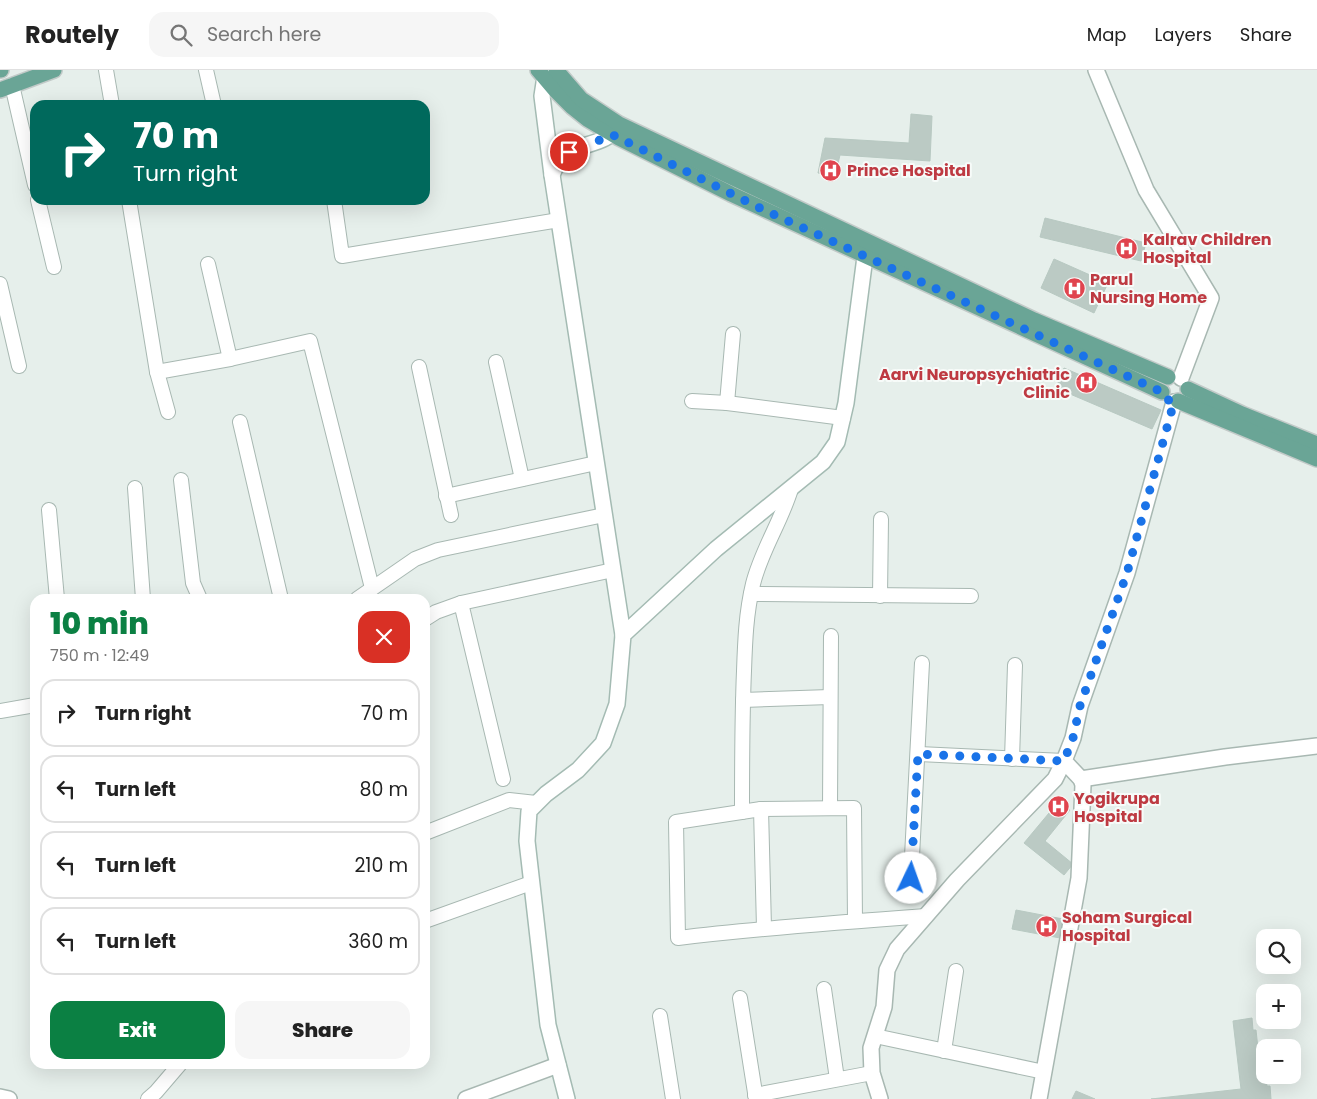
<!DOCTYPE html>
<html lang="en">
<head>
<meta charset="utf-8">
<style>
	body { margin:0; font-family:Poppins,sans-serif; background:#f6f6f6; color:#222; height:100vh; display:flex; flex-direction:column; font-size:19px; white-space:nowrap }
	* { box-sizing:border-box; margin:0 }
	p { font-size:16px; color:#767676 }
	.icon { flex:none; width:28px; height:28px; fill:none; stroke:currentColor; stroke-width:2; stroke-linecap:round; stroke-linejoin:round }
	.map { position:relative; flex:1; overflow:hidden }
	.side { position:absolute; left:30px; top:524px; width:400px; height:475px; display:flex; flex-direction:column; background:#fff; border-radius:15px; box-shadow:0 5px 20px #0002 }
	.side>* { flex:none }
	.hud { position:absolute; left:30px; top:30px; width:400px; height:105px; border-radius:15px; box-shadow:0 5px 20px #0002; background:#00695c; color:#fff; overflow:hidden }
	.fabs { position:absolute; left:1256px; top:859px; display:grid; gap:10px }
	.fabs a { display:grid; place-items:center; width:45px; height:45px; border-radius:10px; background:#fff; box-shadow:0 5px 20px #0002; font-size:25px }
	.pin { position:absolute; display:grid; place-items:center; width:42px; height:42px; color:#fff; margin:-21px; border:2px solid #fff; border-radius:50%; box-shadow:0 1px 5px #0007 }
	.me { position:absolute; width:55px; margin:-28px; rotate:3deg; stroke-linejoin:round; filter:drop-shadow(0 0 4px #0008) }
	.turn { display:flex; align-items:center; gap:18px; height:105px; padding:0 20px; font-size:22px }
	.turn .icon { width:65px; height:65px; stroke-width:2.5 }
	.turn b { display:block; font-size:35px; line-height:42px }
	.round { display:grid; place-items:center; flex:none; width:52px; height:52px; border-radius:15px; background:#f6f6f6 }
	.head { display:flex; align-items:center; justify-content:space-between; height:85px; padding:0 20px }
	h1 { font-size:30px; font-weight:800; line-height:38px; color:#0b8043 }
	.action { display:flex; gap:10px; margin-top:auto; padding:10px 20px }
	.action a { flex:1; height:58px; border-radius:15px; background:#0b8043; color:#fff; font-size:20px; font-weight:800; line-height:58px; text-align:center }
	.action a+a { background:#f6f6f6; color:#222 }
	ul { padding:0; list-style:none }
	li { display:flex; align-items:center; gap:15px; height:68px; margin:0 10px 8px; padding:0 10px; border:2px solid #e0e0e0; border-radius:15px }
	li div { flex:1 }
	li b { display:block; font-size:19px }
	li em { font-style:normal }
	header { display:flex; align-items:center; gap:30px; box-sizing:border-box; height:70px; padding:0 25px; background:#fff; border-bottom:1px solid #e0e0e0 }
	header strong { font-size:24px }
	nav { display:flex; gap:28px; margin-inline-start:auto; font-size:18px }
	.search { width:350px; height:45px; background:#f6f6f6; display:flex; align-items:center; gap:12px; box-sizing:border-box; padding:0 18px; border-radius:15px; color:#767676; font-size:19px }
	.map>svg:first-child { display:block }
	.building { fill:#bbcac4; stroke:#b8c9c2 }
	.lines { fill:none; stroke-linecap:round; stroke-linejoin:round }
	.minor-casing { stroke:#a8b8b2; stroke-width:16 }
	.tertiary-casing { stroke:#a8b8b2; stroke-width:18 }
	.secondary-casing { stroke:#a4bbb3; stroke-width:18 }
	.primary-casing { stroke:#c2cac8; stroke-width:18 }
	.minor { stroke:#fff; stroke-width:14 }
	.tertiary { stroke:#fff; stroke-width:15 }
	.secondary { stroke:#fff; stroke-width:15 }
	.primary { stroke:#6aa596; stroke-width:15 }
	.route { stroke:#1a73e8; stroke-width:9; stroke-dasharray:0 16.2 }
	.labels { text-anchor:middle; stroke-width:4; stroke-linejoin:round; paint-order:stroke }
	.health-label { font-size:16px; font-weight:bold; fill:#be3a42; stroke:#f7fbf9; text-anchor:start }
</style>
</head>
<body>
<header>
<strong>Routely</strong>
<div class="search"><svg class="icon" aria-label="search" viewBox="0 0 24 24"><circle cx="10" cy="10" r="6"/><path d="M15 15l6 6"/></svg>Search here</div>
<nav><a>Map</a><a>Layers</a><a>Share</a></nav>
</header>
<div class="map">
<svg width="1317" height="1029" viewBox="0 0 1317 1029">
	<rect width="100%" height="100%" fill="#e6efeb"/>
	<g class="building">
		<polygon points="911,44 932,46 930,91 840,85 835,106 818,103 825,68 909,73"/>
		<polygon points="1045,148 1146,173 1141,191 1040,167"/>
		<polygon points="1054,189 1108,213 1094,243 1041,218"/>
		<polygon points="1064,298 1161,340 1152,359 1056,318"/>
		<polygon points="1059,731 1070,740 1045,771 1073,794 1064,805 1024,773"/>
		<polygon points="1016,840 1063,849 1060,868 1012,859"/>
		<polygon points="1252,948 1253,960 1256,960 1259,988 1264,987 1265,1005 1267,1016 1270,1016 1271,1029 1151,1029 1241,1019 1233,951"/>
		<polygon points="1076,1021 1095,1029 1072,1029"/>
	</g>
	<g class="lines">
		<defs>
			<g id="minor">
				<polyline points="106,0 112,35"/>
				<polyline points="206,0 214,35"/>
				<polyline points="12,15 35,115"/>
				<polyline points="38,130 54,197"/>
				<polyline points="129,130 157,302 168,342"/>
				<polyline points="334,130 342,186 559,150"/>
				<polyline points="208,194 230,289"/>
				<polyline points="0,214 19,296"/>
				<polyline points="496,292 522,409"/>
				<polyline points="419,297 451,445"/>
				<polyline points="157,302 230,289 310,271 372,518"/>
				<polyline points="692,331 727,333 843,348"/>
				<polyline points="727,333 733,264"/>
				<polyline points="240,352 281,529"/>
				<polyline points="181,410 193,513 200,529"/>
				<polyline points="135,418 143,529"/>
				<polyline points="446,426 596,393"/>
				<polyline points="49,440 57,529"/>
				<polyline points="751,524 971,526"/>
				<polyline points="880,526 881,449"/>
				<polyline points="357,529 415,489 438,480 604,445"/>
				<polyline points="461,533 503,709"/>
				<polyline points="425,549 436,542 461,533 613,500"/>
				<polyline points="743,630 830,627"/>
				<polyline points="0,641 35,635"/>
				<polyline points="919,684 1064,691"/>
				<polyline points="1012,689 1015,595"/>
				<polyline points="830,738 831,566"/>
				<polyline points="761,739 764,858"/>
				<path d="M742,742C742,695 742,648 744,601C745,572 746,543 753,514C761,481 781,452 791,419"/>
				<polyline points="425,763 509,730 536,733"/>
				<polyline points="910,825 922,593"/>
				<polyline points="425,851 531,813"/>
				<path d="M855,851L854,738L761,739L676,752L678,868C760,858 843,852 926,846"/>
				<polyline points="824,919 837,1009"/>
				<polyline points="740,928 756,1029"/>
				<polyline points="660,946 673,1029"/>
				<polyline points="875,966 1044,1002"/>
				<polyline points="944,981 956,901"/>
				<polyline points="755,1025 872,1003"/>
				<polyline points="148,1029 156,1022 180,994"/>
			</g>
			<g id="tertiary">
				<polyline points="1096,0 1146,120 1211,228 1181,308"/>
				<polyline points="1081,709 1225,687 1317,676"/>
				<polyline points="0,1027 9,1029"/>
				<polyline points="466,1029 558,995"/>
				<polyline points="880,1029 872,1003 871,978 884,937 887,900 897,879 957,810 1055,709 1064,691"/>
				<polyline points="1039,1029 1079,808 1083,715 1081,709 1064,691 1073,668 1080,636 1127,503 1174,332"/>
			</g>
			<g id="secondary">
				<polyline points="546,0 542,26 552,105 623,565"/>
				<path d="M552,105C555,98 557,92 562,87C578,72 607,76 618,56"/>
				<polyline points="567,1029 548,955 527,771 529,741 546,724 578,700 603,673 617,634 623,565 716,479 823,392 837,372 846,333 865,187 870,176"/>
			</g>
			<g id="primary">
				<polyline points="0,0 1,0"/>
				<polyline points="538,0 555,20 572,37 587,49 619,68 731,124 1162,322"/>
				<polyline points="556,0 581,29 619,54 1034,250 1168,307"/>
				<polyline points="0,20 54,0"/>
				<polyline points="1188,319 1242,344 1317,374"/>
				<polyline points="1178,331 1317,389"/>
			</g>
		</defs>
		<use href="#minor" class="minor-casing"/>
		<use href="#tertiary" class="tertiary-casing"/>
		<use href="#secondary" class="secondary-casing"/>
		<use href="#primary" class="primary-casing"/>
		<use href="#minor" class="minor"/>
		<use href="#tertiary" class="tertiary"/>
		<use href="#secondary" class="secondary"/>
		<use href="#primary" class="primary"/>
	</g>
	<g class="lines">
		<polyline class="route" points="569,82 613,65 764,140 1162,322 1166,329 1174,332 1127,503 1080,636 1073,668 1064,691 918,684 911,808"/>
	</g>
	<defs>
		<symbol id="hospital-disc" viewBox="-11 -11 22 22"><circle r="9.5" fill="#e0444e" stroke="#f7fbf9"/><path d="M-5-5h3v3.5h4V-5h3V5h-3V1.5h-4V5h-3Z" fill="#fff"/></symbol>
	</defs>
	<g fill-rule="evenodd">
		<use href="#hospital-disc" x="818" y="88" width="25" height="25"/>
		<use href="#hospital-disc" x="1114" y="166" width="25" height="25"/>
		<use href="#hospital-disc" x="1062" y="206" width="25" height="25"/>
		<use href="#hospital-disc" x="1074" y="300" width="25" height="25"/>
		<use href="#hospital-disc" x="1046" y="724" width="25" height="25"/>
		<use href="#hospital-disc" x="1034" y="844" width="25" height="25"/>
	</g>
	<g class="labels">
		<g class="health-label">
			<text x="847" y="106">Prince Hospital</text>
			<text x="1143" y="175">Kalrav Children<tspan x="1143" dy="18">Hospital</tspan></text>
			<text x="1090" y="215">Parul<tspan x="1090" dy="18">Nursing Home</tspan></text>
			<text x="1070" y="310" text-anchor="end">Aarvi Neuropsychiatric<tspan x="1070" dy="18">Clinic</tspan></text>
			<text x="1074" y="734">Yogikrupa<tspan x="1074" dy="18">Hospital</tspan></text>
			<text x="1062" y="853">Soham Surgical<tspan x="1062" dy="18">Hospital</tspan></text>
		</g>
	</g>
</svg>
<div class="fabs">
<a><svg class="icon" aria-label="search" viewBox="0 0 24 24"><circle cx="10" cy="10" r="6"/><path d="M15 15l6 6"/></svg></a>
<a>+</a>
<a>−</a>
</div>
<div class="pin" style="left:569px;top:82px;background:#d93025"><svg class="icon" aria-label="arrive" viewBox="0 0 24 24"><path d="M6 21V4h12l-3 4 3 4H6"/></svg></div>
<svg class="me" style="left:911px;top:808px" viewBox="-20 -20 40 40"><circle r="19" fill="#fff"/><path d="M0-13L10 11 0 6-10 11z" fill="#1a73e8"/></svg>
<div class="hud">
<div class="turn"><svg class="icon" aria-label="right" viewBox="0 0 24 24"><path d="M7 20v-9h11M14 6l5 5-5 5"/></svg><div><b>70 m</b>Turn right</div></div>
</div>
<section class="side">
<div class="head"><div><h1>10 min</h1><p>750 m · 12:49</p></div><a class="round" style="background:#d93025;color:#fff"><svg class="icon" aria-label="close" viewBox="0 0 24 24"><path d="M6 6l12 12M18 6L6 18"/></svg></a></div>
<ul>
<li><svg class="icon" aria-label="right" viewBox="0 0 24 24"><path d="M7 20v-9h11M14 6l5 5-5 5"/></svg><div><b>Turn right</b></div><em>70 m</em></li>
<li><svg class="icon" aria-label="left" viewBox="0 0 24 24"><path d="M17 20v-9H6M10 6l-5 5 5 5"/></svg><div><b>Turn left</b></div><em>80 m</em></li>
<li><svg class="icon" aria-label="left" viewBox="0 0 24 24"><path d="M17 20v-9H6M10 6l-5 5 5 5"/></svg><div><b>Turn left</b></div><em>210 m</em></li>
<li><svg class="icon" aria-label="left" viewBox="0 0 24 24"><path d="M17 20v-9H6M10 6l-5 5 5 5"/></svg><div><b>Turn left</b></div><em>360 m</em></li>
</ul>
<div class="action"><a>Exit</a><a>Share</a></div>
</section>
</div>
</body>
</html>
